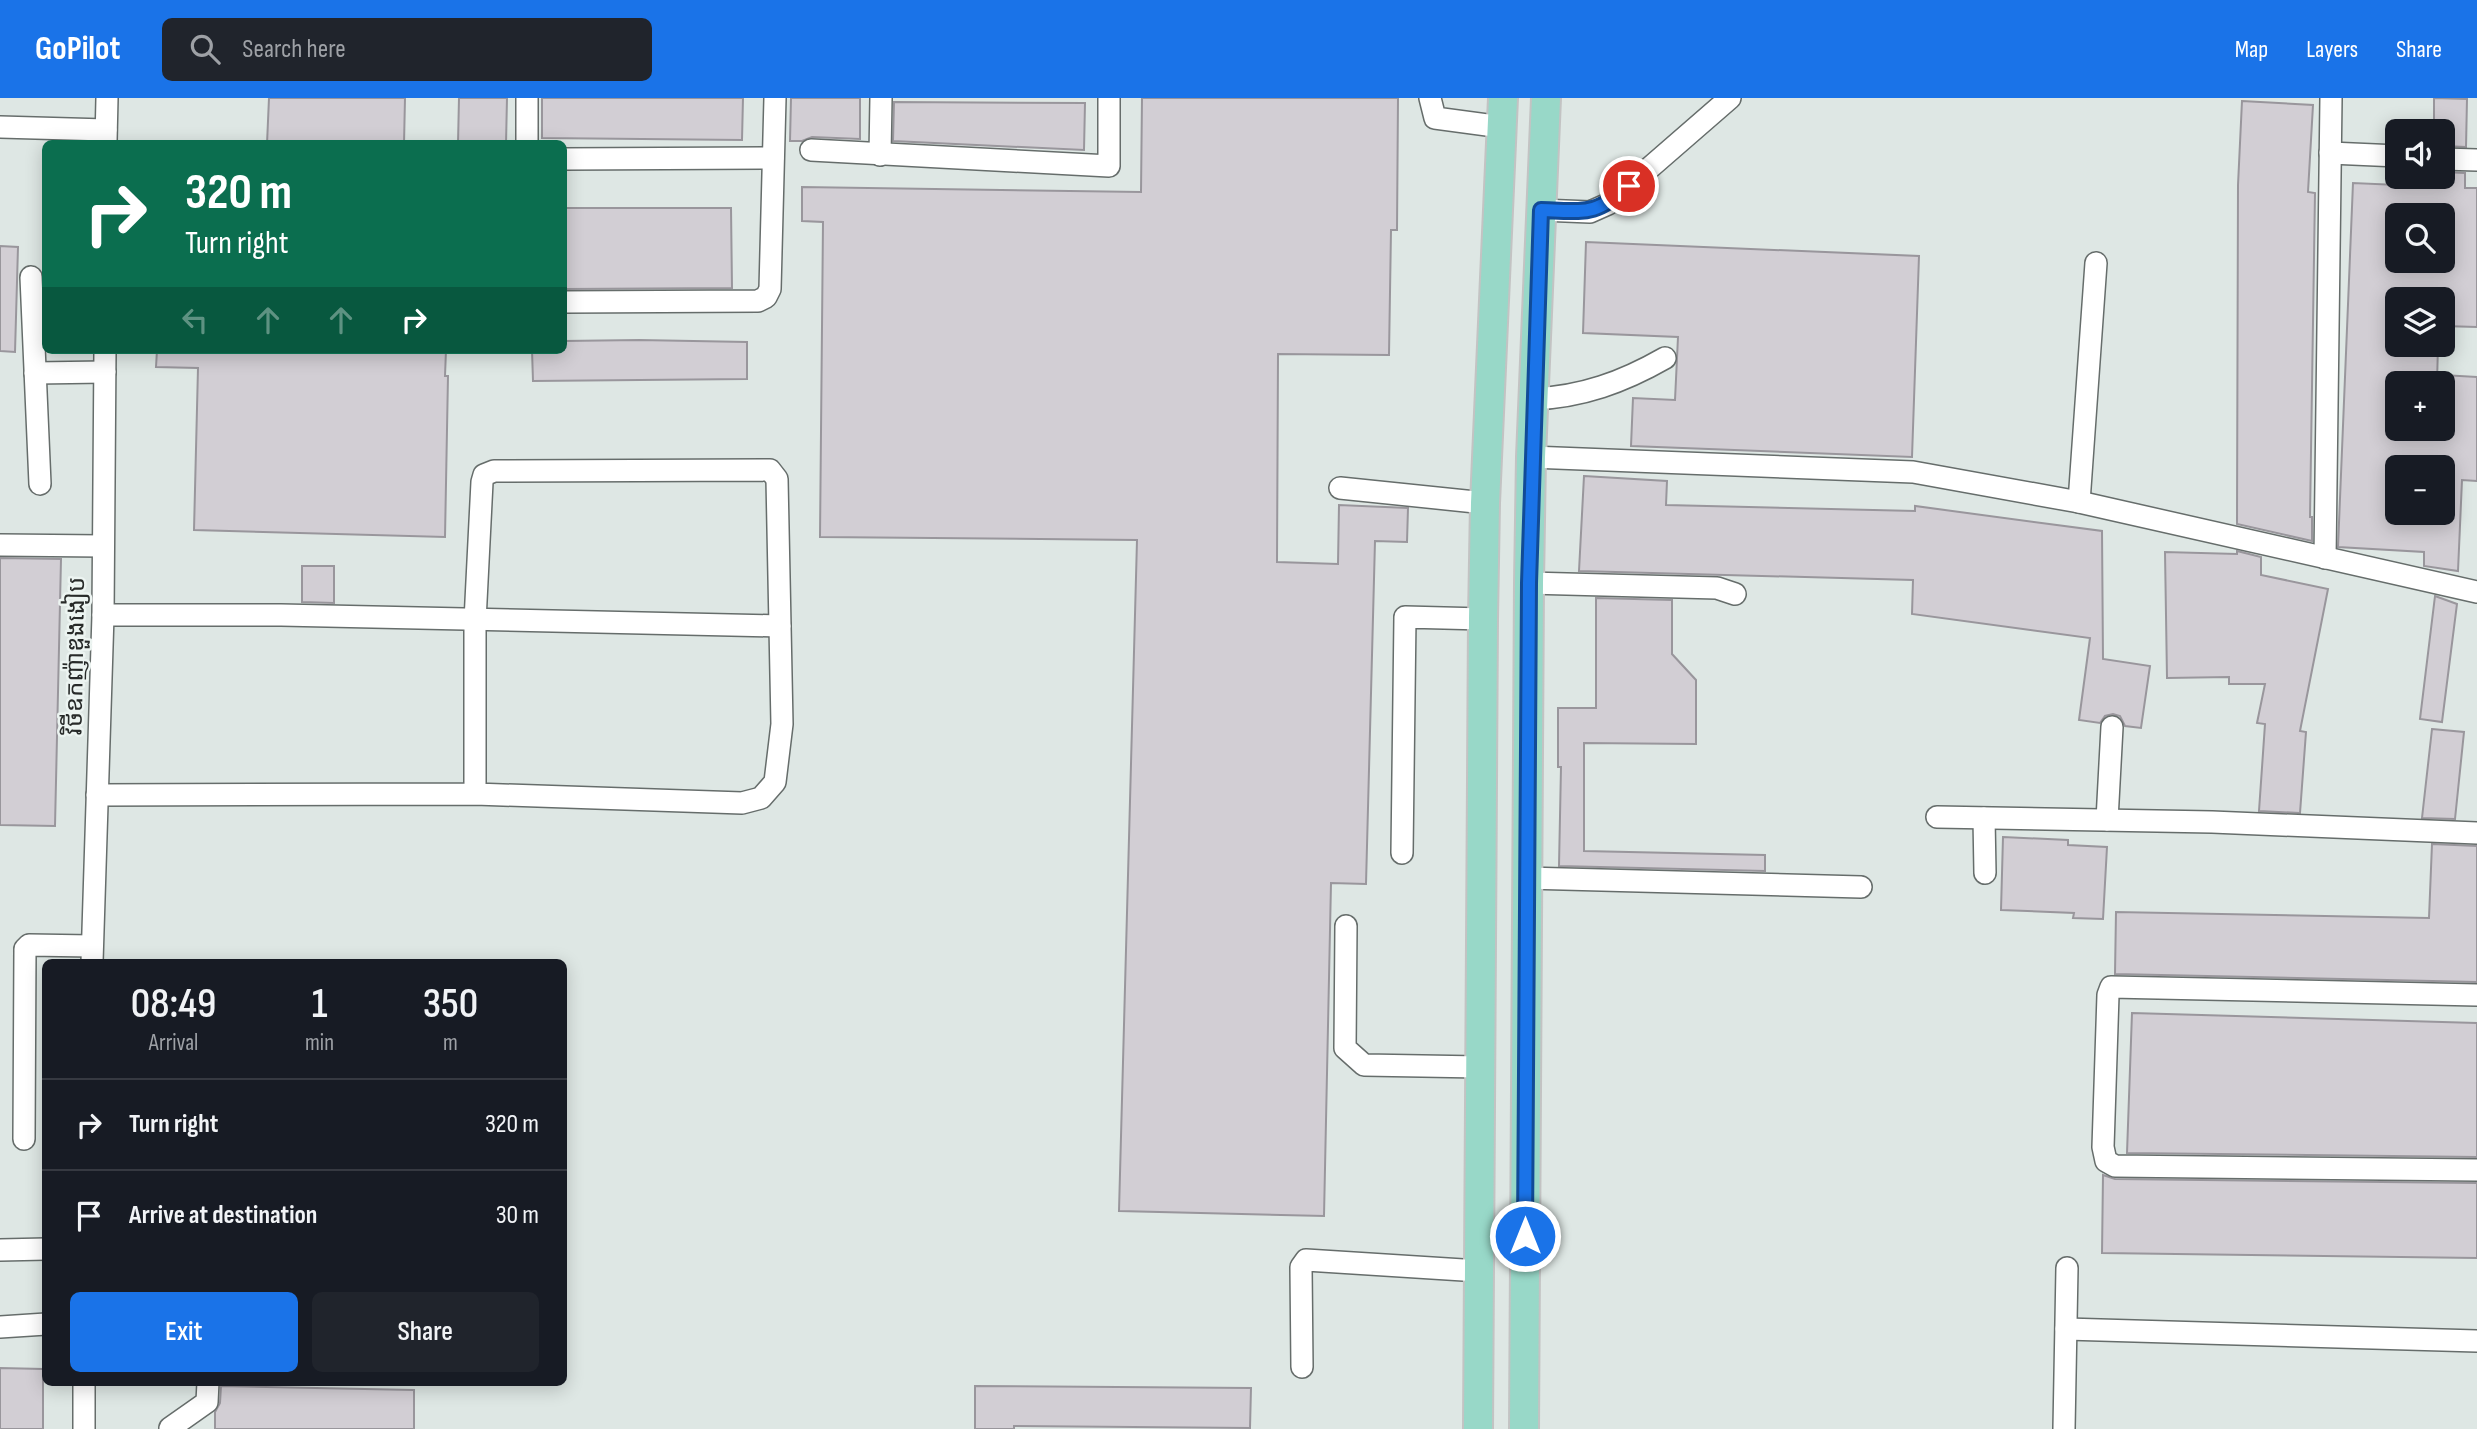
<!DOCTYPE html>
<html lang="en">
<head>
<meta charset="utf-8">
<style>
	body { margin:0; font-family:"Sofia Sans Condensed","Noto Sans Khmer",sans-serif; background:#20242c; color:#f1f3f6; height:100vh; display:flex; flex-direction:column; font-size:26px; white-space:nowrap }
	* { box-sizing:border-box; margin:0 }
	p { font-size:23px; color:#9ea1a6 }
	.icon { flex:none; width:38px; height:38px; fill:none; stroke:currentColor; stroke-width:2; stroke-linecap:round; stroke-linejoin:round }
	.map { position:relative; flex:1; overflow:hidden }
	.panel { position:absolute; left:42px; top:861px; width:525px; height:427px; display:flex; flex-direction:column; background:#171b24; border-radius:10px; box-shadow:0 4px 18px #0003 }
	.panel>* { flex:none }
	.top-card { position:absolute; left:42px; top:42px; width:525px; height:214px; border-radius:10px; box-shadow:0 4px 18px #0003; background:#0b6e4f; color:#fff; overflow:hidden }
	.tools { position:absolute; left:2385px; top:21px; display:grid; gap:14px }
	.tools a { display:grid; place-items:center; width:70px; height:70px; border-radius:10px; background:#171b24; box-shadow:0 4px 18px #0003; font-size:35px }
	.pin { position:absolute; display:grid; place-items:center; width:60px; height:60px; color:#fff; margin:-30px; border:4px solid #fff; border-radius:50%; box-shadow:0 2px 7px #0007 }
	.me { position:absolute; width:77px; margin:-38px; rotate:0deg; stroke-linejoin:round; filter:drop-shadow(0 0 5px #0008) }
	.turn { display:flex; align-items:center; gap:24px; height:147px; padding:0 28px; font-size:32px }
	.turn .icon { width:91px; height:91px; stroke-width:2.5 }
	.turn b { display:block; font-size:49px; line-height:60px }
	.lanes { display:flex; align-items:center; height:66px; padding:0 28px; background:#0003; justify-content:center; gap:35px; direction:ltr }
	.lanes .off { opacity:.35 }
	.eta { display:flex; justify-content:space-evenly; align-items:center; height:119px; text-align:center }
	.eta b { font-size:42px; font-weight:600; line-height:49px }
	.primary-button { display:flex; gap:14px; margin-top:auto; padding:14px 28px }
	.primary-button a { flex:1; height:80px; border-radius:10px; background:#1a73e8; color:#fff; font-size:28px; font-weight:600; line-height:80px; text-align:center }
	.primary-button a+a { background:#20242c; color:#f1f3f6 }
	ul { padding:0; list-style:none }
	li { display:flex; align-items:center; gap:21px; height:91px; padding:0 28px; border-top:2px solid #363941 }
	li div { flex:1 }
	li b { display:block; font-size:26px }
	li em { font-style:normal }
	header { display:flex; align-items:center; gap:42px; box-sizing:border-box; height:98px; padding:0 35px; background:#1a73e8; color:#fff }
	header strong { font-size:33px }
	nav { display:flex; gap:38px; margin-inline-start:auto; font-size:24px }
	.search { width:490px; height:63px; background:#20242c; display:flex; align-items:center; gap:18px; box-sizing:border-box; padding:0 24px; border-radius:10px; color:#9ea1a6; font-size:26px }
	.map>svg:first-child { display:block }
	.building { fill:#d2ced4; stroke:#99969c; stroke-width:2; fill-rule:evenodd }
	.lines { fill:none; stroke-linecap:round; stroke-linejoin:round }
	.minor-casing { stroke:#666d6b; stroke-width:24 }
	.major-casing { stroke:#c3c3c3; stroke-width:32 }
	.minor { stroke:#fff; stroke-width:21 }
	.major { stroke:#98d8c8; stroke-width:28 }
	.route-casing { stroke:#114b97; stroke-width:18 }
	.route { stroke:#1a73e8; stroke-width:12 }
	.labels { text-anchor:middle; stroke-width:5; stroke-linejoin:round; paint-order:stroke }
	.street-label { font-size:24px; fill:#272a29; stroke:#ecf4f1 }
</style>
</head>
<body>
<header>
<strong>GoPilot</strong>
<div class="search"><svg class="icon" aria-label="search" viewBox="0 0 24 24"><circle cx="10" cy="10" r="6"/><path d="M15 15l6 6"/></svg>Search here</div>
<nav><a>Map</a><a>Layers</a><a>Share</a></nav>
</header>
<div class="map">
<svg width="2477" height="1331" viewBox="0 0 2477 1331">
	<rect width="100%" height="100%" fill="#dee7e4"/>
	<g class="building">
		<polygon points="269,0 405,0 404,46 267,46"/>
		<polygon points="459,0 507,0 506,46 458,46"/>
		<polygon points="542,0 743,0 742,42 542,40"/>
		<polygon points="791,0 860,0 860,41 812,39 802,43 790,43"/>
		<polygon points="1142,0 1398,0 1397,132 1391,132 1389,257 1278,256 1277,464 1338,466 1339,407 1408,410 1407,444 1375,443 1366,786 1331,785 1324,1118 1119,1113 1137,442 820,439 823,124 802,123 802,89 1141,94"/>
		<polygon points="2434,0 2467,1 2466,49 2443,48 2443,33 2434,33"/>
		<polygon points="2242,3 2313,7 2308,94 2315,95 2310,419 2312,419 2312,443 2237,426 2238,87"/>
		<polygon points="894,4 1085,5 1084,52 893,43"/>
		<path d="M2443,74L2465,75V90H2477V229L2443,228V201H2398V247H2438L2437,285H2398V331H2443V277L2477,279V383L2462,382L2458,473L2424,468V454L2338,449L2353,85L2443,89ZM2398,117H2443V163H2398ZM2398,369H2443V415H2398Z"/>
		<polygon points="564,110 731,110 732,190 564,191"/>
		<polygon points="1586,144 1919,158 1912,359 1631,348 1633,300 1675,302 1678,239 1583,235"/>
		<polygon points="0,148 18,149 15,254 0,253"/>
		<polygon points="639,242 747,244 747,281 533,283 532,252 564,252 564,243"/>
		<polygon points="157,252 446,252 445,278 448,278 445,439 194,432 198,270 156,269"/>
		<polygon points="1584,378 1667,383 1666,407 1915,413 1915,408 2102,433 2103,561 2150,568 2141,630 2125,628 2120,618 2113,616 2105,618 2100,625 2079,622 2090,540 1912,516 1913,482 1579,473"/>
		<polygon points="2237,453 2261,459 2261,477 2328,491 2300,633 2306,634 2300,715 2259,713 2265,626 2257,625 2265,586 2229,586 2229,579 2167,580 2165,454 2237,456"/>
		<polygon points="0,460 61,461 55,728 0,727"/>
		<polygon points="302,468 334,468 334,505 302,504"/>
		<polygon points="2435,498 2457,506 2442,624 2420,621"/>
		<polygon points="1596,500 1672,502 1672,556 1696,582 1696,646 1584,645 1584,753 1765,757 1765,773 1559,768 1561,669 1558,669 1558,610 1596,610"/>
		<polygon points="2432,631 2464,634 2455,721 2422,720"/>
		<polygon points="2003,739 2068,742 2068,747 2107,749 2103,821 2073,820 2074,815 2001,812"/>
		<polygon points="2432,746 2477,748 2477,884 2115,876 2116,814 2429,820"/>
		<polygon points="2132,915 2477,925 2477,1059 2127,1055"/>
		<polygon points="2103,1077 2115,1081 2477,1085 2477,1160 2102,1155"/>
		<polygon points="0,1270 43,1271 43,1331 0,1331"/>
		<polygon points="221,1288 414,1292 414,1331 215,1331 215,1314 220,1305"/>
		<polygon points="975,1288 1251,1290 1250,1330 1014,1328 1014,1331 975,1331"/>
	</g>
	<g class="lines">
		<defs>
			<g id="minor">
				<polyline points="527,0 527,46"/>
				<polyline points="1430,0 1435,20 1502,29"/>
				<polyline points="0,29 106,32"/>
				<polyline points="106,43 107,0"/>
				<polyline points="811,52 1109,68 1109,0"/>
				<polyline points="2330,55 2398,58"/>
				<polyline points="880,57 881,0"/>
				<polyline points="564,61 773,60"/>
				<polyline points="2443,61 2477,62"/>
				<polyline points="1541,112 1590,114 1608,106 1730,0"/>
				<polyline points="31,179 40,386"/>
				<polyline points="564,204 758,203 766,199 770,191 775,0"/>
				<polyline points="35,275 105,274"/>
				<path d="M1533,301C1582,299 1623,284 1665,260"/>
				<polyline points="1531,359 1913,374 2079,404 2477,494"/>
				<polyline points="1340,390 1485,405"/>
				<polyline points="2079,404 2096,165"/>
				<polyline points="0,447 103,448"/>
				<polyline points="2325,460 2331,0"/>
				<polyline points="1529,485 1717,490 1735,496"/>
				<polyline points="103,517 281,517 780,528"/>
				<polyline points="97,697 475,696 742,705 761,700 775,684 782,626 777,381 770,372 494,373 484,377 482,384 475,523 475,696"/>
				<polyline points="1937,719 2212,724 2477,735"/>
				<polyline points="1984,720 1985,775"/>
				<polyline points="2107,722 2112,629"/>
				<polyline points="1402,755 1405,519 1483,521"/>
				<polyline points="1526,780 1861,789"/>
				<polyline points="1346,828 1345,950 1364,967 1480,969"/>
				<polyline points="92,864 103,517 105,252"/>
				<polyline points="2477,897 2111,889 2108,897 2103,1049 2106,1063 2115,1068 2477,1072"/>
				<polyline points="24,1041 25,851 29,847 92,848"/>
				<polyline points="0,1152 46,1151"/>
				<polyline points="0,1229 46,1226"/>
				<polyline points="2066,1231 2477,1243"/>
				<polyline points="1302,1269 1301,1169 1306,1162 1479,1173"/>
				<polyline points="170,1330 207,1304 208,1284"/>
				<polyline points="84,1331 84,1284"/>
				<polyline points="2064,1331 2067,1170"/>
			</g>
			<g id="major">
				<polyline points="1478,1331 1483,521 1485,405 1503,0"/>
				<polyline points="1524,1331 1529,485 1531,359 1546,0"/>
			</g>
		</defs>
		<use href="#minor" class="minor-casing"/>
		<use href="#major" class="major-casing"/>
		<use href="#minor" class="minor"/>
		<use href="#major" class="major"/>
	</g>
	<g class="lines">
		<defs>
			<path id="route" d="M1525,1138L1529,485L1541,112C1586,113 1593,119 1629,88"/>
		</defs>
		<use href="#route" class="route-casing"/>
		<use href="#route" class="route"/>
	</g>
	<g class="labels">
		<g class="street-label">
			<text transform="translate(75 558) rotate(-89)" y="8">វិថីឧកញ៉ាឌួងងៀប</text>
		</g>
	</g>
</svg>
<div class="tools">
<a><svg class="icon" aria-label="sound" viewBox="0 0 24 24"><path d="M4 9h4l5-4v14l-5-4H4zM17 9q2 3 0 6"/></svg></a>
<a><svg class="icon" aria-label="search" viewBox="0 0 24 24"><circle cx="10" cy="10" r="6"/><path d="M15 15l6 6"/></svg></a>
<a><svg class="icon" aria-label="layers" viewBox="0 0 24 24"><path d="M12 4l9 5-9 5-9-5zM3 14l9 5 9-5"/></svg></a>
<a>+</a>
<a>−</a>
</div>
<div class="pin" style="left:1629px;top:88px;background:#d93025"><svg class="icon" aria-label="arrive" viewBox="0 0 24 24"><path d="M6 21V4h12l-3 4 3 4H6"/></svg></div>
<svg class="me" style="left:1525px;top:1138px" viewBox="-20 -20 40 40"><circle r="17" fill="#1a73e8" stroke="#fff" stroke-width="3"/><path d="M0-11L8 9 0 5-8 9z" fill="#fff"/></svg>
<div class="top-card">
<div class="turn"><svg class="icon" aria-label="right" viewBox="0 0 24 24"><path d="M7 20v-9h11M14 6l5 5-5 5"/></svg><div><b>320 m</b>Turn right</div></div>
<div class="lanes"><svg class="icon off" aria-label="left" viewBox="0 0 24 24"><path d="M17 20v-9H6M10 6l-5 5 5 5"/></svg><svg class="icon off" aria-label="ahead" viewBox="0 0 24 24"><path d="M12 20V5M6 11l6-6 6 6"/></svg><svg class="icon off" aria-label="ahead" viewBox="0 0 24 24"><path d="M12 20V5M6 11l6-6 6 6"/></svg><svg class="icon" aria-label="right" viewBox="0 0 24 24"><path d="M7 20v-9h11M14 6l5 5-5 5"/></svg></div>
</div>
<section class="panel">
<div class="eta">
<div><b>08:49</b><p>Arrival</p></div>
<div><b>1</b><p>min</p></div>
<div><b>350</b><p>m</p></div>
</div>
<ul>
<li><svg class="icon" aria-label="right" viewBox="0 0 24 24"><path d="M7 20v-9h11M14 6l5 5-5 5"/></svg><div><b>Turn right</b></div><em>320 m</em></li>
<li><svg class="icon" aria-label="arrive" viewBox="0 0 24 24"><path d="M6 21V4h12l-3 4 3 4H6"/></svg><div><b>Arrive at destination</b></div><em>30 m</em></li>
</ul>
<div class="primary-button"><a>Exit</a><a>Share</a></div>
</section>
</div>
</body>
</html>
